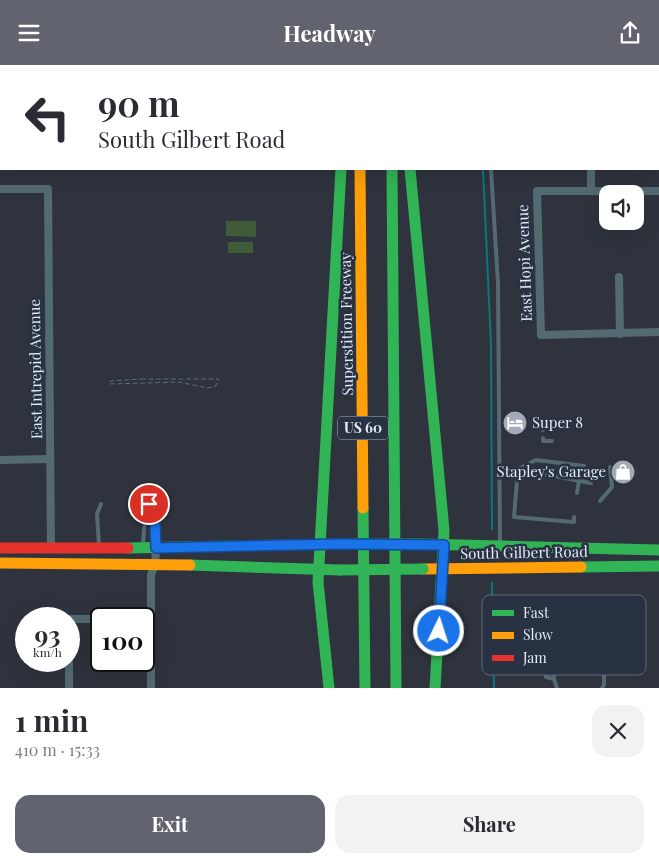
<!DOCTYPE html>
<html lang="en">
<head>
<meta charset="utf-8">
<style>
	body { margin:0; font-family:"Playfair Display",serif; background:#f2f2f3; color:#2b2b33; height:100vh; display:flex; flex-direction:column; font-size:19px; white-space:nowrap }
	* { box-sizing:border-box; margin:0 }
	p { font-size:16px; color:#7c7c81 }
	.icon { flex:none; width:28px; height:28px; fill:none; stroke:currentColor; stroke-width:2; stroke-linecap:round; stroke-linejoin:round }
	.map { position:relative; height:623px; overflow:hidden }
	.drawer { display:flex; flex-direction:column; background:#fff; flex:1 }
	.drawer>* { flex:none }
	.banner { position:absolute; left:0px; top:0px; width:660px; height:105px; box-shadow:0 5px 20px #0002; background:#fff; color:#2b2b33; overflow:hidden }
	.controls { position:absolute; left:599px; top:120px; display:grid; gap:10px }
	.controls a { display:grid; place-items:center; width:45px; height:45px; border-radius:10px; background:#fff; box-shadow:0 5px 20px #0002; font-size:25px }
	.speed { position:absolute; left:15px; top:542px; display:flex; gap:10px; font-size:25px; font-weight:700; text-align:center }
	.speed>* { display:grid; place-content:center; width:65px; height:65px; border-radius:50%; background:#fff; box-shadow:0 5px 20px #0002; line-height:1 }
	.speed small { font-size:12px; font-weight:400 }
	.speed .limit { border:2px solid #111; border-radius:8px; background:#fff; color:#111 }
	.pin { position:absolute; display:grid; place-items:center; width:42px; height:42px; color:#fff; margin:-21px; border:2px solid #fff; border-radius:50%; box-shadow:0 1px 5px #0007 }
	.me { position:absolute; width:55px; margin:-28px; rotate:4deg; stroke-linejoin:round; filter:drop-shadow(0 0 4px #0008) }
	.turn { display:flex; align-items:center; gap:18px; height:105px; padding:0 15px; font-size:22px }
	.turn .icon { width:65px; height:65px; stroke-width:2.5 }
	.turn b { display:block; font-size:35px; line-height:42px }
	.round { display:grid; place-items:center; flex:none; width:52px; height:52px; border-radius:15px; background:#f2f2f3 }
	.head { display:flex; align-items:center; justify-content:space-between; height:85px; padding:0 15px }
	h1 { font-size:30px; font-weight:700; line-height:38px }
	.action { display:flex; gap:10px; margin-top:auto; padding:10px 15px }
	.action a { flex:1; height:58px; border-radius:15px; background:#61646e; color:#fff; font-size:20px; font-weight:700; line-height:58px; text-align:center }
	.action a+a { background:#f2f2f3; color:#2b2b33 }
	header { display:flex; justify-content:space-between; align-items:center; height:65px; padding:0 15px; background:#61646e; color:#fff; font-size:22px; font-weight:700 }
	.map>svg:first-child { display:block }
	.green { fill:#3f5b37 }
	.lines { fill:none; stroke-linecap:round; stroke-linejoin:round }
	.stream { stroke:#09797b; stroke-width:2 }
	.path { stroke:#5e6e75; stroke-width:1; stroke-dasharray:5 2.5; stroke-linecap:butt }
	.lane { stroke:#546a72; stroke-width:4 }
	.street { stroke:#546a72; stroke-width:8 }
	.fast { stroke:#30b455; stroke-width:11 }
	.slow { stroke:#ff9f0a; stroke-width:11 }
	.jam { stroke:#e5322d; stroke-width:11 }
	.fast-bridge { stroke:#30b455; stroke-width:11 }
	.route-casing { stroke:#114b97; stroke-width:12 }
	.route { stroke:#1a73e8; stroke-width:9 }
	.labels { text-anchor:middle; stroke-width:5; stroke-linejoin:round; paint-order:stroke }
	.shield { fill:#283243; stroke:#acb3c0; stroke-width:1 }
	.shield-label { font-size:14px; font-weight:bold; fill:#e4eaf6 }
	.street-label { font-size:15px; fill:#e4eaf6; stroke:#283243 }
	.poi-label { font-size:15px; fill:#e4eaf6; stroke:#283243; text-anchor:start }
	.key { fill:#283243; stroke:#606979; stroke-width:1 }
	.key-label { font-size:14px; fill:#e4eaf6 }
</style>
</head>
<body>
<header><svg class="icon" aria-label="menu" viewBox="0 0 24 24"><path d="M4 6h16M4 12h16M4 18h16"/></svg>Headway<svg class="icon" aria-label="share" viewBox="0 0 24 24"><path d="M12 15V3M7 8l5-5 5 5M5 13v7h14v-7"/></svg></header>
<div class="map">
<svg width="659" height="623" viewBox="0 0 659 623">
	<rect width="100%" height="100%" fill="#2e333d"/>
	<g class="green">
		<polygon points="226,156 256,156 256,172 226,171"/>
		<rect x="228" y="177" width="25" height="11"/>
	</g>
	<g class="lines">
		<g class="stream">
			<polyline points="470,0 470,1"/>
			<polyline points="483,104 491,280 492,464"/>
			<polyline points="492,518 494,623"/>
		</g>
		<polygon class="path" points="141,314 219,314 215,322 207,323 179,317 110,319 110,316"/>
		<g class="lane">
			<polyline points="477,0 477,1"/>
			<polyline points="491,104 498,218 500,479"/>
			<polyline points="543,365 549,356 552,356"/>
			<polyline points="543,373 543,376 552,376"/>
			<polyline points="518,404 591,418"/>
			<polyline points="150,424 149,446 155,459 156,481"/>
			<polyline points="577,428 579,415"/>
			<polyline points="600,436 612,422 610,402"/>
			<polyline points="574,452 574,457 514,452 518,404 536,395 584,401"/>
			<polyline points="143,479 145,452 149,446"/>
			<polyline points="99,480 97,449 101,439"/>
			<polyline points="544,588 545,576 553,573"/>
			<polyline points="545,602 546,612 554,614"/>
			<polyline points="557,623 554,614 552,545 604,542 604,620 602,623"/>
		</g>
		<g class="street">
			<polyline points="38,0 38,1"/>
			<polyline points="200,0 200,1"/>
			<polyline points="273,0 273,1"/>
			<polyline points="119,1 119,0"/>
			<polyline points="592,1 592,0"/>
			<polyline points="0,44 1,44"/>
			<polyline points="0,124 48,124 51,484"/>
			<polyline points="591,126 591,104"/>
			<polyline points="659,126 537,126 541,270 659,267"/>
			<polyline points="619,212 620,269"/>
			<polyline points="0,395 50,394"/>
			<polyline points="68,554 101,554"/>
			<polyline points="69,596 69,623"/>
			<polyline points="151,623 151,510 155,499 156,483"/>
		</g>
		<g class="fast">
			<polyline points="347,0 347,1"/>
			<polyline points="359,0 359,1"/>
			<polyline points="392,104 396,623"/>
			<polyline points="410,104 444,465 435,623"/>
			<polyline points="363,443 365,623"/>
			<polyline points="422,479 659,485"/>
			<polyline points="128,483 340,479"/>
			<polyline points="190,500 340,505"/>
			<polyline points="581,502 659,501"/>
			<polyline points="329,623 318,517 341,104"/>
		</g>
		<g class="slow">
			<polyline points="395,0 396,1"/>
			<polyline points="360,104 363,443"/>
			<polyline points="0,498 190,500"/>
			<polyline points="423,504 581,502"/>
		</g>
		<polyline class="jam" points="0,483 128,483"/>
		<g class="fast-bridge">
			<polyline points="340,479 422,479"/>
			<polyline points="340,505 423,504"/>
		</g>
	</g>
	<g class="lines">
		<defs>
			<polyline id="route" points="149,439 155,459 156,483 340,479 444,480 439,566"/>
		</defs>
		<use href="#route" class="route-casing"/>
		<use href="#route" class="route"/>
	</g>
	<defs>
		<symbol id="hotel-disc" viewBox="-11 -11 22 22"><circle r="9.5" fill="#a4aab5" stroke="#283243"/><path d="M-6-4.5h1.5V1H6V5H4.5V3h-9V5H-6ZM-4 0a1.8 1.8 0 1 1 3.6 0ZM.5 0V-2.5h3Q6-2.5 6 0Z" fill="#fff"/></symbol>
		<symbol id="shop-disc" viewBox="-11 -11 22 22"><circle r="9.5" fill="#a4aab5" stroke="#283243"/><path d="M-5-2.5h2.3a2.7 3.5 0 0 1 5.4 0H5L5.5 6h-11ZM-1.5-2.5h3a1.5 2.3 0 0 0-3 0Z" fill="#fff"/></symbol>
	</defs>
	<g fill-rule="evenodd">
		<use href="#hotel-disc" x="501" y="344" width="28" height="28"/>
		<use href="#shop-disc" x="609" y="393" width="28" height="28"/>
	</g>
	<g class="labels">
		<rect class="shield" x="338" y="351.5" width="50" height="23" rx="4"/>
		<g class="shield-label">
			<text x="363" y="368">US 60</text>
		</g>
		<g class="street-label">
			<text transform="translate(525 198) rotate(-92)" y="5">East Hopi Avenue</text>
			<text transform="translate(347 259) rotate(-91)" y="5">Superstition Freeway</text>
			<text transform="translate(36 304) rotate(-91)" y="5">East Intrepid Avenue</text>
			<text transform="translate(524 488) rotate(-1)" y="5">South Gilbert Road</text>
		</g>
		<g class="poi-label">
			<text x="532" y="363">Super 8</text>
			<text x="606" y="412" text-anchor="end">Stapley's Garage</text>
		</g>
	</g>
	<rect x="482" y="530" width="164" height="80" rx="8" class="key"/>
	<rect x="492" y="545" width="22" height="6" fill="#30b455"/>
	<rect x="492" y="567" width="22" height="7" fill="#ff9f0a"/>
	<rect x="492" y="590" width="22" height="6" fill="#e5322d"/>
	<g class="key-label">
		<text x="523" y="553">Fast</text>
		<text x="523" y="575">Slow</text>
		<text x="523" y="598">Jam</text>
	</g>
</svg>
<div class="controls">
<a><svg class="icon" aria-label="sound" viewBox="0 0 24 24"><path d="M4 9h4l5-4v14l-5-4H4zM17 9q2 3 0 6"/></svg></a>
</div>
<div class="speed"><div>93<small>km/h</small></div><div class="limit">100</div></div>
<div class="pin" style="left:149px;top:439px;background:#d93025"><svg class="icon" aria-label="arrive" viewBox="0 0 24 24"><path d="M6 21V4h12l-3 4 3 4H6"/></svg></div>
<svg class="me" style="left:439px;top:566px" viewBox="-20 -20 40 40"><circle r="17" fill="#1a73e8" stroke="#fff" stroke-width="3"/><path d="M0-11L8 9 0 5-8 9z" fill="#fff"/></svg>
<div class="banner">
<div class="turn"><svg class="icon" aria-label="left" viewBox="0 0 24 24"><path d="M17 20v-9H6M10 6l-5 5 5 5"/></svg><div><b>90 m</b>South Gilbert Road</div></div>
</div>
</div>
<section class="drawer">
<div class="head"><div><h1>1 min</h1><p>410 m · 15:33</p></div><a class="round"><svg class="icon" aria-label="close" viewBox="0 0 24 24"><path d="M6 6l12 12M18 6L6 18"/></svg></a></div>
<div class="action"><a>Exit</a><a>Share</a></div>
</section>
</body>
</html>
